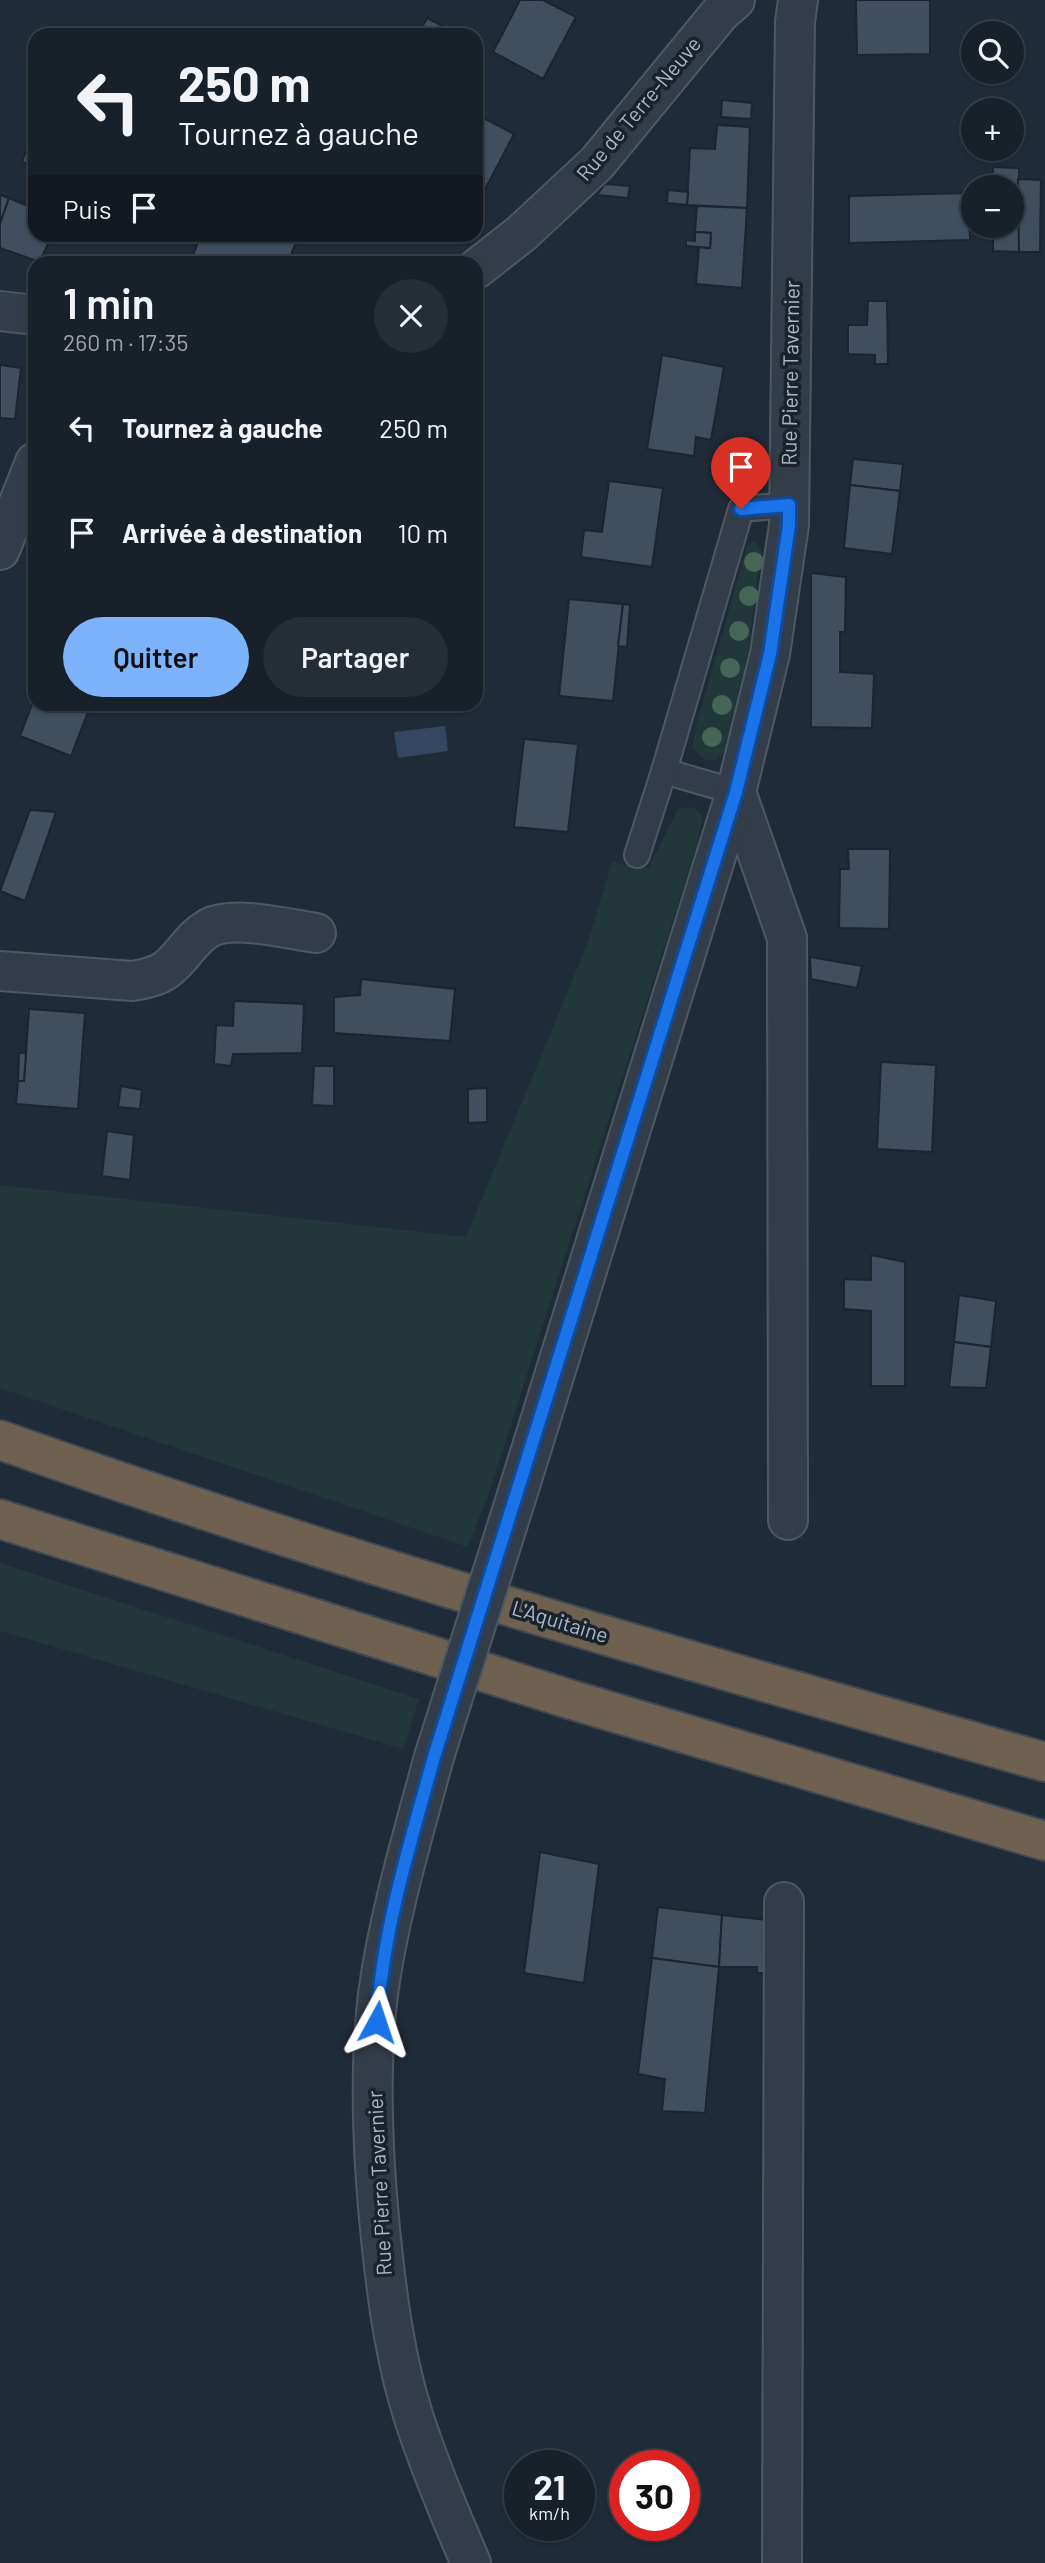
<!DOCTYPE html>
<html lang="fr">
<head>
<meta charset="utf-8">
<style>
	body { margin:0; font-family:Barlow,sans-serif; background:#252d36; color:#f1f3f6; height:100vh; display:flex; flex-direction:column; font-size:26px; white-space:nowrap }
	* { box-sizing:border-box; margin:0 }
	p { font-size:23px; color:#9fa3a8 }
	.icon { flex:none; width:38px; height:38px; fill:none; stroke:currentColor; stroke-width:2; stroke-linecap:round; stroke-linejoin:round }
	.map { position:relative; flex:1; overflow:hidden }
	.panel { position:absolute; left:28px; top:256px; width:455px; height:455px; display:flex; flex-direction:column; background:#18202a; border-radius:21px; box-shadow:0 2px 5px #0004,0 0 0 2px #363e47 }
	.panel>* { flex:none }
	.top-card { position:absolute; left:28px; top:28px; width:455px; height:214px; border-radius:21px; box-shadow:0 2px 5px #0004,0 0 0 2px #363e47; background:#18202a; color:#f1f3f6; overflow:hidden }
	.fabs { position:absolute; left:961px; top:21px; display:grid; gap:14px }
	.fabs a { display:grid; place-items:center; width:63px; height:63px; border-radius:50%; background:#18202a; box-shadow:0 2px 5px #0004,0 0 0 2px #363e47; font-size:35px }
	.speed { position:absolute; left:504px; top:2450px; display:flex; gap:14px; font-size:35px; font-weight:700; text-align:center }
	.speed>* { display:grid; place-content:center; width:91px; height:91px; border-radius:50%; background:#18202a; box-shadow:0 2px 5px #0004,0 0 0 2px #363e47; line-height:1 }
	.speed small { font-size:18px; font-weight:400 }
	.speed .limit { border:10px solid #d22; background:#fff; color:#111 }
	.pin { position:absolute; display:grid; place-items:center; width:60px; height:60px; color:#fff; margin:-72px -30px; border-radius:50% 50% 50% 0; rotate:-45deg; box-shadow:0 0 7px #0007 }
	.pin .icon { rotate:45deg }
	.me { position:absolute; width:77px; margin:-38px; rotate:5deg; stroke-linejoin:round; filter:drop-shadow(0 0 5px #0008) }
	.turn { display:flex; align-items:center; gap:24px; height:147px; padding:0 35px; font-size:32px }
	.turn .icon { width:91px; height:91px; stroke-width:2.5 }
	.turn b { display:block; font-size:49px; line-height:60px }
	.then { display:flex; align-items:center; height:66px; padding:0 35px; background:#0003; gap:14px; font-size:26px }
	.round { display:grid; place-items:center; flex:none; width:74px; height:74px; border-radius:37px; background:#252d36 }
	.summary { display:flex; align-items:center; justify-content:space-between; height:119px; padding:0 35px }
	h1 { font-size:42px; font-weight:600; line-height:52px }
	.cta { display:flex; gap:14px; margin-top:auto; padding:14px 35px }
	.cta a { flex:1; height:80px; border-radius:42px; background:#7db3fb; color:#111; font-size:28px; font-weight:600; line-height:80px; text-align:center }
	.cta a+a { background:#252d36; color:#f1f3f6 }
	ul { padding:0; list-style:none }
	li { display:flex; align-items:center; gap:21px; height:105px; padding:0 35px }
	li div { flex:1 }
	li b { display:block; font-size:26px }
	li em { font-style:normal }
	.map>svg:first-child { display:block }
	.green { fill:#213739 }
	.water { fill:#324760 }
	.building { fill:#404e5d; stroke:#1b242f; stroke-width:2 }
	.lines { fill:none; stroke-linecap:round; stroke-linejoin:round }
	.lane-casing { stroke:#4e5863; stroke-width:28 }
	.street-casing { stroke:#4e5863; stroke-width:42 }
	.highway-casing { stroke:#3e4853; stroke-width:42 }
	.lane { stroke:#333d49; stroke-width:24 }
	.street { stroke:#333d49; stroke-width:38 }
	.highway { stroke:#6f6150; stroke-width:38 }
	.street-bridge-casing { stroke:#4e5863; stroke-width:42; stroke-linecap:butt }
	.street-bridge { stroke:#333d49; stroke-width:38 }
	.tree { fill:#456656 }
	.route-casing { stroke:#114b97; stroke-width:18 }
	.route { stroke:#1a73e8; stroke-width:12 }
	.labels { text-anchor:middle; stroke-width:7; stroke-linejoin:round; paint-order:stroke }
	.street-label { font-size:21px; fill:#adb8c5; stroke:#19222d }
</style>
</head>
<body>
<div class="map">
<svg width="1045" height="2563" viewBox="0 0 1045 2563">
	<rect width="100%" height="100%" fill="#202b38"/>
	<g class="green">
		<polygon points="754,541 761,548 748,654 726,751 716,761 705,760 692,748 696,726 747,546"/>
		<polygon points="694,807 703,817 695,851 490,1490 468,1547 0,1388 0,1185 466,1237 587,945 612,862 648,868 678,809"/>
		<polygon points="0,1563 419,1699 403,1749 0,1631"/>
	</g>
	<polygon class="water" points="445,726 448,751 398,758 394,732"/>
	<g class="building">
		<polygon points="520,0 543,0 576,17 543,79 493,52"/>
		<polygon points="856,0 930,0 930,54 857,55"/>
		<polygon points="427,18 460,35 418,35"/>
		<polygon points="722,100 752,103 751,119 721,117"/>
		<polygon points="476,114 514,134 482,195 476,192"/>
		<polygon points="35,125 35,153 30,165 22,162"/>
		<polygon points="717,125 750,127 747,208 687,205 690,148 715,149"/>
		<polygon points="993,167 1019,168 1019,252 993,251 993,226 1012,226 1012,187 993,187"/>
		<polygon points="1018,179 1041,180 1040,252 1019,252"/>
		<polygon points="605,184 630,186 628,198 597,195"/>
		<polygon points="668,190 688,192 687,205 667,203"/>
		<polygon points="968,193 970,240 849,243 849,196"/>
		<polygon points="0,195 9,198 0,224"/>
		<polygon points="9,198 35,209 35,234 52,234 40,262 0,248 0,224"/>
		<polygon points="697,206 747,208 742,288 696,284 699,247 710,248 711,233 695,232"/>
		<polygon points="695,232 711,233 710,248 686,246 686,240 695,241"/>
		<polygon points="201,234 298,234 299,235 288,262 225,262 219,260 218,262 195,262 191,261"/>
		<polygon points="868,301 887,301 888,364 875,364 875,355 848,354 848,325 867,325"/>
		<polygon points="662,355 724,367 711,440 696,437 694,456 647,449"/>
		<polygon points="0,365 21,368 15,419 0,418"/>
		<polygon points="853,459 903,464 900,491 850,485"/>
		<polygon points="609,481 663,488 652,567 581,557 584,530 602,532"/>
		<polygon points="850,485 900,491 892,554 844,548"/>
		<polygon points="811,573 846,577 845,632 840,632 840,672 874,674 872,728 811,727"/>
		<polygon points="569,599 623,604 613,701 559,696"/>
		<polygon points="623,604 630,605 627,647 618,646"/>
		<polygon points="35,697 35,704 91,704 71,756 20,736"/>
		<polygon points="524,739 578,744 568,832 514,827"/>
		<polygon points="30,810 56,812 25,901 0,891"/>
		<polygon points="848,849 890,849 889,929 839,928 840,869 849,869"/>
		<polygon points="810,957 862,966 857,988 811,979"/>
		<polygon points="361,979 455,989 450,1041 334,1033 334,997 360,995"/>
		<polygon points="234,1001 304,1004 302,1053 233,1054 231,1066 214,1064 216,1025 233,1026"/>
		<polygon points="29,1009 85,1013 78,1109 16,1104 18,1081 24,1081"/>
		<polygon points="19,1053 26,1053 24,1081 18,1081"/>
		<polygon points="881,1062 936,1065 932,1152 877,1149"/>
		<polygon points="314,1066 334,1066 334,1106 312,1105"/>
		<polygon points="121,1086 142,1090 140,1109 118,1107"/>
		<polygon points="487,1088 487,1122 468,1123 468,1089"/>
		<polygon points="107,1131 134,1135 130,1180 102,1176"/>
		<polygon points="871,1255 905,1262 905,1386 871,1386 871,1311 844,1309 844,1279 871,1280"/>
		<polygon points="959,1295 996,1301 991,1347 954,1342"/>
		<polygon points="954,1342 991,1347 986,1388 949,1387"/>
		<polygon points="540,1852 599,1864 584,1983 524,1973"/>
		<polygon points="658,1907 722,1915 719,1967 652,1958"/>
		<polygon points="722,1915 776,1921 777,1973 757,1973 757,1967 719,1967"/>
		<polygon points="652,1958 719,1967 705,2113 662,2111 665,2079 638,2074"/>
	</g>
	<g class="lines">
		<defs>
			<g id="lane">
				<polyline points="664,771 736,792"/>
				<polyline points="637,855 664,771 741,509 789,505"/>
			</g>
			<g id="street">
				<polyline points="476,269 522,233 597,163 721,12 735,0"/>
				<polyline points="0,311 35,315"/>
				<polyline points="0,550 35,462"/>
				<polyline points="736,792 787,938 788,1520"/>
				<path d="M0,971L132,981C144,979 157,977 167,969C183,957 191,938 209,928C234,915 288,929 316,933"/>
				<polyline points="517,1495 736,792 770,654 789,525 795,22 798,0"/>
				<path d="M434,1757C413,1835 389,1914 378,1994C368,2078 373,2165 382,2248C388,2304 396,2361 413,2415C429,2465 450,2515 471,2563"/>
				<polyline points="782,2563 784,1902"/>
			</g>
			<g id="highway">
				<path d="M0,1440C343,1562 694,1663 1045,1762"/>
				<polyline points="0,1519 572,1700 1045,1841"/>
			</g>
		</defs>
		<use href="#lane" class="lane-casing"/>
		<use href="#street" class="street-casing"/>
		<use href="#highway" class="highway-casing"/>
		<use href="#lane" class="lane"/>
		<use href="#street" class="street"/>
		<use href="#highway" class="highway"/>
		<defs>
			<polyline id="street-bridge" points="434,1757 517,1495"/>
		</defs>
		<use href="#street-bridge" class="street-bridge-casing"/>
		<use href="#street-bridge" class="street-bridge"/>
	</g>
	<g class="tree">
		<circle cx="754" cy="562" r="10"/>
		<circle cx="749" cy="596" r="10"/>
		<circle cx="739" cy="631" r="10"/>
		<circle cx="730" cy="668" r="10"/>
		<circle cx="722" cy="705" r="10"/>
		<circle cx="712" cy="737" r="10"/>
	</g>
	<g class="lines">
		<defs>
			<path id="route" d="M377,2022C382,1932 410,1844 434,1757L736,792L770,654L789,525V505L741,509"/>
		</defs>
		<use href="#route" class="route-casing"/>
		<use href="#route" class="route"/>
	</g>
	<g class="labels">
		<g class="street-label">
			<text transform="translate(639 109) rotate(-50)" y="7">Rue de Terre-Neuve</text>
			<text transform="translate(791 373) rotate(-89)" y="7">Rue Pierre Tavernier</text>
			<text transform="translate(560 1622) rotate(17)" y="7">L'Aquitaine</text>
			<text transform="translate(380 2183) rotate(-93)" y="7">Rue Pierre Tavernier</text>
		</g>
	</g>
</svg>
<div class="fabs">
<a><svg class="icon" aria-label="search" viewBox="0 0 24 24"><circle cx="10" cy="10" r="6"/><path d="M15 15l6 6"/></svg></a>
<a>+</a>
<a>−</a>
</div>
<div class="speed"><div>21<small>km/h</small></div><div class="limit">30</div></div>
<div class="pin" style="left:741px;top:509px;background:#d93025"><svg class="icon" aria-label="arrive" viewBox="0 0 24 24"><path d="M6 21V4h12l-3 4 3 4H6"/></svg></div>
<svg class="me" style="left:377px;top:2022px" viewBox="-20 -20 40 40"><path d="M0-17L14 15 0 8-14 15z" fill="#1a73e8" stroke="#fff" stroke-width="4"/></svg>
<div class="top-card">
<div class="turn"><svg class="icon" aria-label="left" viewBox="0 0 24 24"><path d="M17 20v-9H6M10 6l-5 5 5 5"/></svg><div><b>250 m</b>Tournez à gauche</div></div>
<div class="then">Puis<svg class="icon" aria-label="arrive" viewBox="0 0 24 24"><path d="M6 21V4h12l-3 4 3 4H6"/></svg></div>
</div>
<section class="panel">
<div class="summary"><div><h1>1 min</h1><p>260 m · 17:35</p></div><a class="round"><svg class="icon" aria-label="close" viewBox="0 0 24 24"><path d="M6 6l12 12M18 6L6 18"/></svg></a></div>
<ul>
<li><svg class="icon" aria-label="left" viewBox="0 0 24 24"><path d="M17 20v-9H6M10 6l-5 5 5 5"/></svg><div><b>Tournez à gauche</b></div><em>250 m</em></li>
<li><svg class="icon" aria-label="arrive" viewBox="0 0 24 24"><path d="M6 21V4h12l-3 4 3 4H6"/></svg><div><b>Arrivée à destination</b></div><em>10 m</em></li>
</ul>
<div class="cta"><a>Quitter</a><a>Partager</a></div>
</section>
</div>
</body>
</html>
